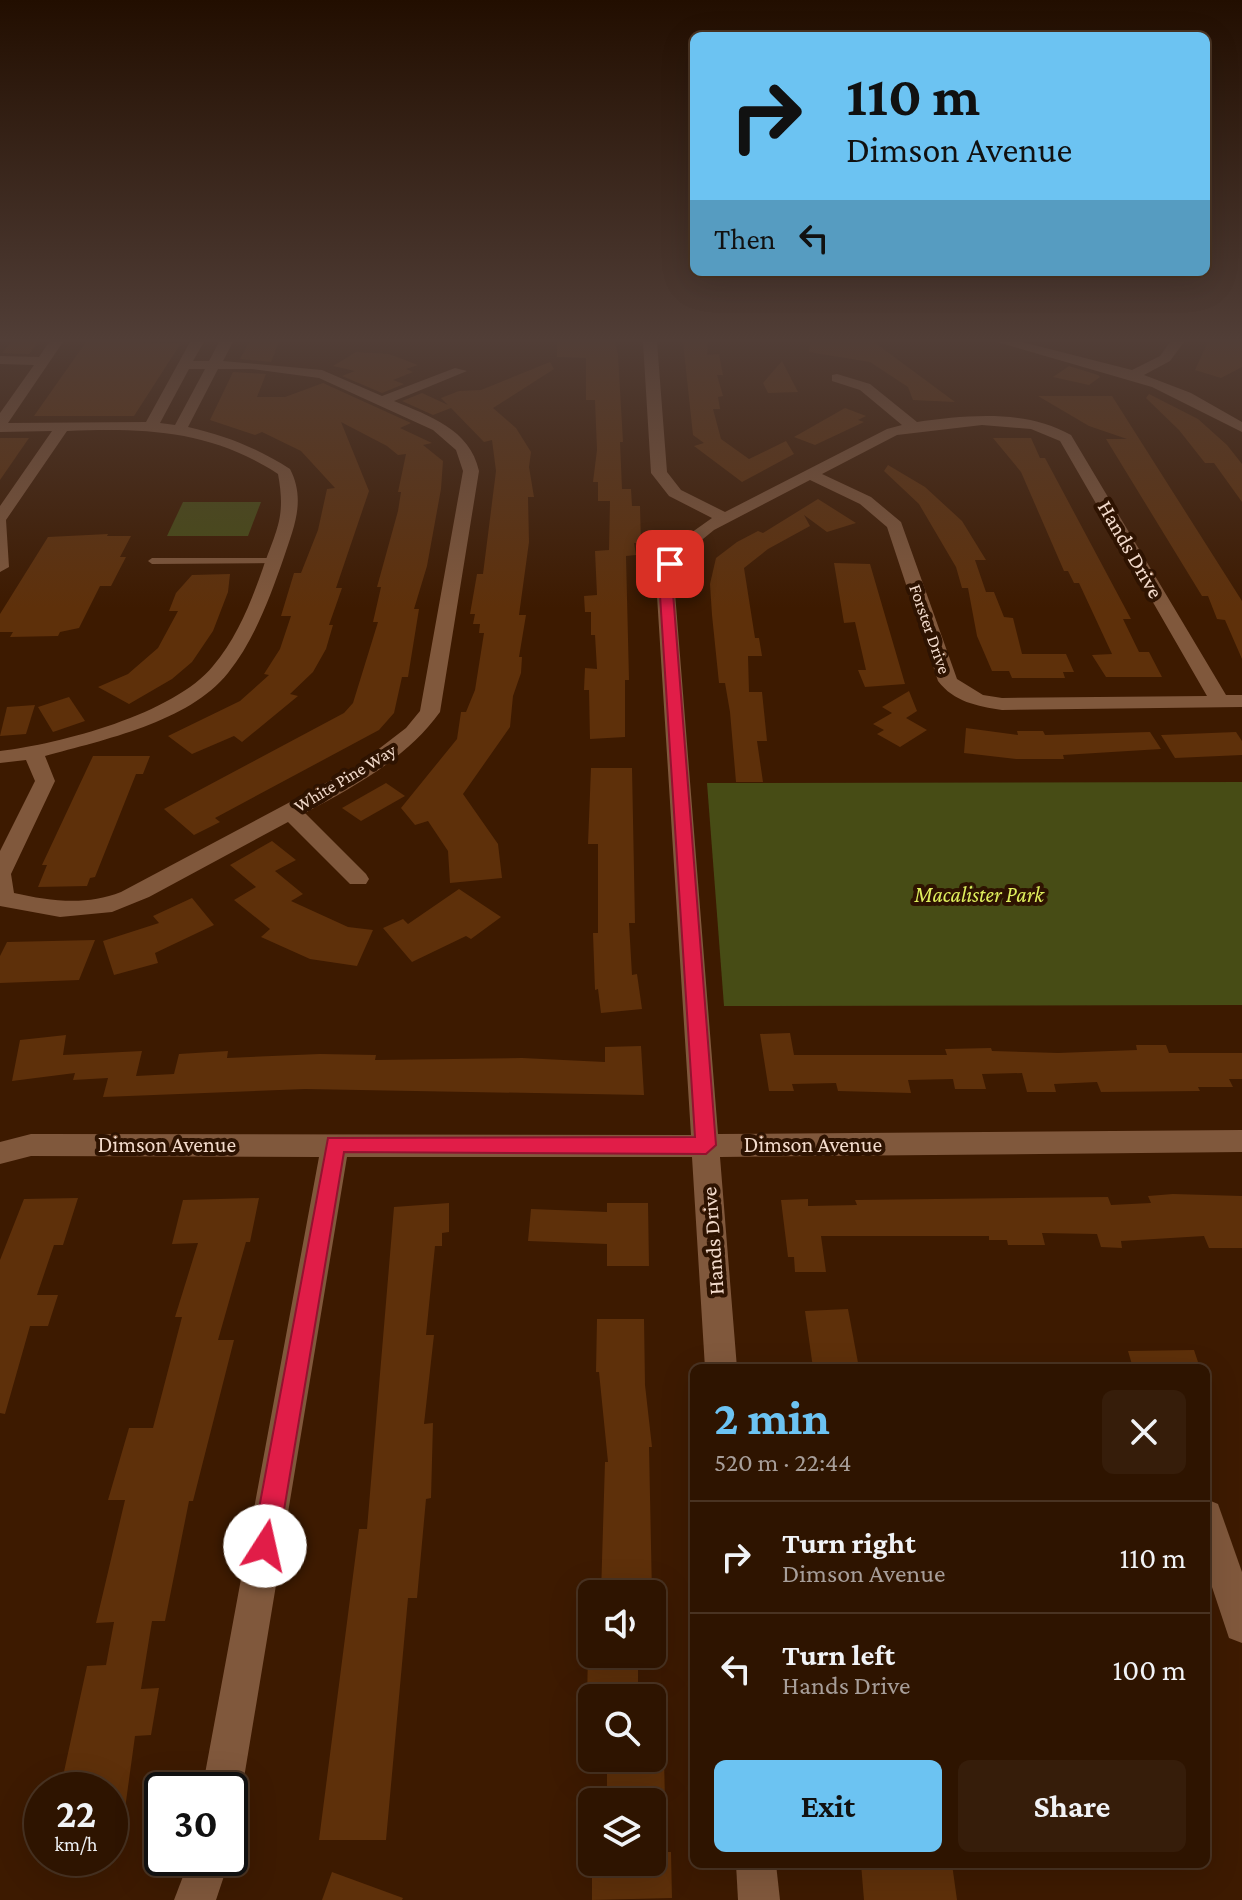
<!DOCTYPE html>
<html lang="en">
<head>
<meta charset="utf-8">
<style>
	body { margin:0; font-family:"Crimson Pro",serif; background:#361d0a; color:#f1f3f6; height:100vh; display:flex; flex-direction:column; font-size:30px; white-space:nowrap }
	* { box-sizing:border-box; margin:0 }
	p { font-size:26px; color:#a79e99 }
	.icon { flex:none; width:44px; height:44px; fill:none; stroke:currentColor; stroke-width:2; stroke-linecap:round; stroke-linejoin:round }
	.map { position:relative; flex:1; overflow:hidden }
	.drawer { position:absolute; left:690px; top:1364px; width:520px; height:504px; display:flex; flex-direction:column; background:#2e1400; border-radius:12px; box-shadow:0 8px 32px #0002,0 0 0 2px #493322 }
	.drawer>* { flex:none }
	.hud { position:absolute; left:690px; top:32px; width:520px; height:244px; border-radius:12px; box-shadow:0 8px 32px #0002,0 0 0 2px #493322; background:#6cc3f2; color:#111; overflow:hidden }
	.tools { position:absolute; left:578px; top:1580px; display:grid; gap:16px }
	.tools a { display:grid; place-items:center; width:88px; height:88px; border-radius:12px; background:#2e1400; box-shadow:0 8px 32px #0002,0 0 0 2px #493322; font-size:40px }
	.speed { position:absolute; left:24px; top:1772px; display:flex; gap:16px; font-size:40px; font-weight:700; text-align:center }
	.speed>* { display:grid; place-content:center; width:104px; height:104px; border-radius:50%; background:#2e1400; box-shadow:0 8px 32px #0002,0 0 0 2px #493322; line-height:1 }
	.speed small { font-size:20px; font-weight:400 }
	.speed .limit { border:4px solid #111; border-radius:12px; background:#fff; color:#111 }
	.pin { position:absolute; display:grid; place-items:center; width:68px; height:68px; color:#fff; margin:-34px; border-radius:16px; box-shadow:0 4px 12px #0006 }
	.me { position:absolute; width:88px; margin:-44px; rotate:10deg; stroke-linejoin:round; filter:drop-shadow(0 0 6px #0008) }
	.turn { display:flex; align-items:center; gap:28px; height:168px; padding:0 24px; font-size:36px }
	.turn .icon { width:104px; height:104px; stroke-width:2.5 }
	.turn b { display:block; font-size:56px; line-height:68px }
	.then { display:flex; align-items:center; height:76px; padding:0 24px; background:#0003; gap:16px; font-size:30px }
	.round { display:grid; place-items:center; flex:none; width:84px; height:84px; border-radius:12px; background:#361d0a }
	.overview { display:flex; align-items:center; justify-content:space-between; height:136px; padding:0 24px }
	h1 { font-size:48px; font-weight:700; line-height:60px; color:#6cc3f2 }
	.primary-button { display:flex; gap:16px; margin-top:auto; padding:16px 24px }
	.primary-button a { flex:1; height:92px; border-radius:12px; background:#6cc3f2; color:#111; font-size:32px; font-weight:700; line-height:92px; text-align:center }
	.primary-button a+a { background:#361d0a; color:#f1f3f6 }
	ul { padding:0; list-style:none }
	li { display:flex; align-items:center; gap:24px; height:112px; padding:0 24px; border-top:2px solid #493322 }
	li div { flex:1 }
	li b { display:block; font-size:30px }
	li em { font-style:normal }
	.map>svg:first-child { display:block }
	.green { fill:#474c15 }
	.building { fill:#5e300a }
	.lines { fill:none; stroke-linecap:round; stroke-linejoin:round }
	.service { fill:#80583c; fill-rule:evenodd }
	.minor { fill:#80583c; fill-rule:evenodd }
	.route { fill:#e11d48; stroke:#92132f; stroke-width:2 }
	.labels { text-anchor:middle; stroke-width:8; stroke-linejoin:round; paint-order:stroke }
	.far-street-label { font-size:18px; fill:#f3dbcc; stroke:#2e1301 }
	.street-label { font-size:22px; fill:#f3dbcc; stroke:#2e1301 }
	.park-label { font-size:22px; font-style:italic; fill:#dfef5d; stroke:#2e1301 }
</style>
</head>
<body>
<div class="map">
<svg width="1242" height="1900" viewBox="0 0 1242 1900">
	<rect width="100%" height="100%" fill="#3d1a00"/>
	<g class="green">
		<polygon points="183,502 261,502 248,536 167,536"/>
		<polygon points="1242,782 1242,1005 724,1006 707,783"/>
	</g>
	<g class="building">
		<polygon points="11,342 38,342 29,354 2,353"/>
		<polygon points="86,342 116,342 181,343 134,416 34,416"/>
		<polygon points="249,342 279,342 271,362 240,359"/>
		<polygon points="557,342 615,342 618,355 623,442 620,442 622,489 631,489 632,506 640,506 641,543 634,543 636,555 626,556 629,680 625,680 625,737 590,739 589,690 584,690 585,668 597,669 595,635 591,635 591,612 585,612 584,596 597,595 595,551 609,550 610,501 598,501 598,482 593,482 597,450 595,400 586,400 586,358 557,357"/>
		<polygon points="683,342 708,342 707,355 719,354 723,375 717,375 723,396 718,397 720,409 713,409 721,439 749,459 786,441 794,454 742,482 694,446 704,443 693,435"/>
		<polygon points="810,342 874,342 955,402 913,400 908,387 870,362 809,352"/>
		<polygon points="1208,342 1242,342 1242,367 1221,378 1195,370"/>
		<polygon points="356,352 389,354 418,365 406,369 413,372 393,380 404,384 382,393 342,376 355,371 333,366"/>
		<polygon points="782,361 798,392 768,393 763,383"/>
		<polygon points="550,362 554,369 493,408 516,428 531,452 529,467 534,497 528,497 529,542 519,615 526,615 519,657 522,657 521,673 513,696 510,727 463,794 498,844 502,878 450,883 448,851 428,821 415,825 401,808 457,739 461,712 466,712 475,690 484,633 479,633 480,624 473,624 475,614 470,614 477,574 483,574 496,471 492,440 484,442 451,408 433,415 402,401 422,393 448,405 441,398 459,391 481,390"/>
		<polygon points="1069,366 1098,375 1100,377 1089,385 1053,377"/>
		<polygon points="233,372 266,374 257,397 285,397 323,383 411,423 400,428 432,443 423,445 443,461 441,489 427,566 414,609 419,609 408,677 402,677 394,713 379,730 215,818 220,822 194,835 164,809 344,713 353,703 378,622 373,622 381,587 377,587 398,511 401,492 398,492 406,454 398,455 387,446 341,422 369,491 336,588 342,588 329,625 333,625 326,649 313,672 290,694 298,696 242,742 234,736 192,754 168,736 240,701 269,675 264,674 280,649 291,616 281,616 294,573 301,573 318,530 327,489 335,488 301,451 262,432 255,435 210,420"/>
		<polygon points="1149,394 1198,419 1227,445 1242,464 1242,502 1214,463 1205,463 1179,430 1146,398"/>
		<polygon points="1038,396 1112,396 1242,601 1242,659 1225,620 1217,619 1208,596 1202,596 1106,439 1127,439 1089,426"/>
		<polygon points="845,408 866,416 858,420 864,422 815,445 794,437"/>
		<polygon points="0,438 29,438 0,480"/>
		<polygon points="993,438 1031,438 1040,458 1045,458 1131,619 1123,619 1139,652 1149,652 1162,677 1106,677 1092,655 1112,654 1079,583 1074,583 1068,571 1064,571 1021,472"/>
		<polygon points="888,465 925,487 962,521 986,560 975,560 986,592 994,592 1004,617 1013,618 1022,654 1066,654 1074,672 1063,672 1065,678 1012,678 1009,671 992,671 977,636 968,588 962,588 956,567 919,504 884,471"/>
		<polygon points="818,499 856,523 827,532 804,515 810,526 768,549 744,568 755,638 759,638 762,656 748,656 749,692 762,692 767,741 757,741 763,782 736,782 730,712 725,683 719,683 712,615 710,584 716,558 737,542 758,531 763,533"/>
		<polygon points="108,534 107,536 131,536 120,557 126,557 111,586 100,586 79,628 60,632 58,636 10,637 13,632 0,632 0,614 48,537"/>
		<polygon points="834,563 870,564 905,684 865,687 858,670 866,670 855,622 844,623"/>
		<polygon points="230,574 228,592 213,631 192,662 172,679 129,704 98,687 128,674 158,648 178,611 169,611 176,593 192,575"/>
		<polygon points="909,691 917,711 906,718 927,730 900,747 877,734 884,730 873,724 892,713 882,707"/>
		<polygon points="69,697 85,721 53,732 38,707"/>
		<polygon points="35,705 26,734 0,736 7,707"/>
		<polygon points="966,728 1018,735 1017,731 1043,731 1045,735 1150,732 1161,749 1063,755 1064,759 1016,759 964,753"/>
		<polygon points="1236,732 1242,741 1242,755 1175,758 1161,735"/>
		<polygon points="93,756 150,756 143,774 136,774 95,877 90,878 87,886 38,887 47,865 42,865"/>
		<polygon points="591,768 632,768 635,923 629,923 632,975 637,974 642,1009 601,1013 598,989 595,990 593,933 598,933 598,844 588,844"/>
		<polygon points="386,783 405,796 361,821 342,808"/>
		<polygon points="272,841 296,860 275,871 303,894 291,901 348,927 373,930 357,966 310,959 261,937 270,929 234,900 256,887 230,865"/>
		<polygon points="459,889 501,917 471,939 466,936 412,962 383,928 403,919 408,924"/>
		<polygon points="192,898 214,925 155,953 158,963 114,975 103,941 159,923 153,916"/>
		<polygon points="95,940 79,980 0,983 0,956 7,942"/>
		<polygon points="790,1033 794,1055 947,1055 945,1049 991,1048 992,1051 1058,1053 1137,1050 1136,1045 1166,1045 1169,1053 1242,1053 1242,1079 1229,1079 1233,1087 1198,1087 1200,1091 1101,1092 1097,1082 1054,1084 1056,1092 1027,1092 1022,1073 982,1074 986,1089 955,1089 953,1079 908,1080 911,1093 838,1091 836,1083 792,1084 794,1091 769,1091 760,1034"/>
		<polygon points="66,1035 63,1055 142,1051 136,1076 174,1074 179,1054 228,1051 227,1058 320,1054 376,1055 375,1060 522,1058 605,1062 605,1047 641,1046 644,1095 305,1089 103,1097 108,1078 73,1080 75,1073 12,1081 20,1040"/>
		<polygon points="1173,1194 1242,1196 1242,1248 1209,1248 1204,1236 1121,1241 1122,1248 1101,1247 1097,1234 1042,1233 1045,1245 1008,1245 1007,1240 989,1240 989,1236 821,1236 826,1272 795,1272 794,1257 788,1257 781,1200 808,1199 808,1206 857,1205 855,1200 1108,1197 1111,1205 1151,1203 1148,1196"/>
		<polygon points="78,1198 63,1245 54,1245 37,1295 58,1295 48,1326 30,1326 5,1414 0,1413 0,1260 24,1199"/>
		<polygon points="259,1198 250,1242 246,1242 218,1340 234,1340 193,1501 189,1501 165,1621 152,1621 141,1689 159,1688 151,1735 135,1736 121,1838 110,1837 110,1790 60,1790 87,1666 106,1665 114,1622 96,1623 125,1500 108,1500 129,1428 153,1428 182,1317 175,1317 198,1243 172,1244 183,1200"/>
		<polygon points="449,1203 449,1232 442,1233 442,1246 435,1246 426,1335 434,1335 424,1424 433,1423 431,1498 426,1499 417,1598 408,1598 386,1840 319,1840 359,1529 367,1529 394,1207"/>
		<polygon points="607,1203 648,1203 649,1266 607,1266 607,1244 528,1241 531,1209 607,1212"/>
		<polygon points="848,1309 859,1368 813,1368 805,1311"/>
		<polygon points="597,1319 644,1319 645,1385 652,1447 649,1447 652,1594 601,1594 605,1462 608,1462 599,1372 596,1372"/>
		<polygon points="1194,1350 1200,1368 1133,1368 1128,1351"/>
		<polygon points="588,1654 638,1654 638,1698 587,1698"/>
		<polygon points="607,1758 664,1758 665,1802 607,1802"/>
		<polygon points="652,1852 671,1852 672,1898 592,1900 592,1862 652,1862"/>
		<polygon points="861,1864 952,1864 957,1900 864,1900"/>
		<polygon points="332,1872 403,1898 402,1900 322,1900"/>
	</g>
	<g class="lines">
		<polygon class="service" points="274,558 278,561 277,563 152,564 148,561 152,558"/>
		<g class="minor">
			<path d="M49,342H63L8,423L146,422L190,342H204L193,361H209L219,342H233L223,361L322,370L382,396L455,368L467,371L394,401C429,416 470,429 479,471L440,712C406,759 355,786 305,813L366,874L369,879L366,884H350L288,822L149,897L112,912L60,917L0,906V851L35,781L26,760L0,763V751C60,744 174,714 213,666C237,638 251,602 263,568C277,528 286,517 278,474C210,430 146,428 67,431L6,520L9,567L0,572V506L52,431L0,432V413L34,365L0,364V356L39,357ZM189,369H205L175,425L160,423ZM218,369H252L319,378L433,430L456,450L463,471L420,711L406,728L354,768L121,892C86,906 50,901 14,893L11,874L55,781L45,756C103,740 189,722 228,673C255,639 270,597 284,557C294,527 306,500 290,469C257,448 227,436 188,427Z"/>
			<path d="M643,342H657L667,472L681,490L725,512L887,429L902,425L860,390L832,381V375L837,374L870,384L917,422C966,415 1026,409 1071,435L1226,695H1242V707L1002,710C977,706 954,702 938,681L887,527L860,504L810,480L714,530L687,552L674,580L718,1134L1242,1130V1152L720,1157L737,1368H705L692,1157H347L242,1790L236,1804L230,1806V1790H202L319,1157L31,1156L0,1164V1142L31,1134L691,1135L656,580L674,545L712,518L669,496L651,473ZM982,425L1031,429L1060,441L1207,696L1002,698L983,695L957,679L901,522L871,497L822,474L897,435Z"/>
			<polygon points="997,342 1022,342 1132,370 1160,356 1170,342 1184,342 1170,361 1144,375 1191,393 1242,422 1242,432 1152,387"/>
			<polygon points="1206,1499 1218,1504 1242,1572 1242,1643 1229,1638 1206,1569"/>
			<polygon points="190,1858 230,1858 216,1900 174,1900"/>
			<polygon points="736,1864 776,1864 780,1900 738,1900"/>
		</g>
	</g>
	<linearGradient id="sky" x2="0" y2="1"><stop stop-color="#220e00"/><stop offset="0.56" stop-color="#513e37"/><stop offset="1" stop-color="#513e37" stop-opacity="0"/></linearGradient>
	<rect width="1242" height="608" fill="url(#sky)"/>
	<polygon class="route" points="670,560 676,564 672,580 716,1145 706,1154 344,1152 278,1546 275,1555 265,1559 256,1555 252,1546 328,1138 695,1137 659,580 663,564"/>
	<g class="labels">
		<g class="far-street-label">
			<text transform="translate(930 629) rotate(71)" y="6">Forster Drive</text>
			<text transform="translate(345 778) rotate(-31)" y="6">White Pine Way</text>
		</g>
		<g class="street-label">
			<text transform="translate(1131 549) rotate(60)" y="8">Hands Drive</text>
			<text x="167" y="1152">Dimson Avenue</text>
			<text x="813" y="1152">Dimson Avenue</text>
			<text transform="translate(712 1241) rotate(-94)" y="8">Hands Drive</text>
		</g>
		<g class="park-label">
			<text x="979" y="902">Macalister Park</text>
		</g>
	</g>
</svg>
<div class="tools">
<a><svg class="icon" aria-label="sound" viewBox="0 0 24 24"><path d="M4 9h4l5-4v14l-5-4H4zM17 9q2 3 0 6"/></svg></a>
<a><svg class="icon" aria-label="search" viewBox="0 0 24 24"><circle cx="10" cy="10" r="6"/><path d="M15 15l6 6"/></svg></a>
<a><svg class="icon" aria-label="layers" viewBox="0 0 24 24"><path d="M12 4l9 5-9 5-9-5zM3 14l9 5 9-5"/></svg></a>
</div>
<div class="speed"><div>22<small>km/h</small></div><div class="limit">30</div></div>
<div class="pin" style="left:670px;top:564px;background:#d93025"><svg class="icon" aria-label="arrive" viewBox="0 0 24 24"><path d="M6 21V4h12l-3 4 3 4H6"/></svg></div>
<svg class="me" style="left:265px;top:1546px" viewBox="-20 -20 40 40"><circle r="19" fill="#fff"/><path d="M0-13L10 11 0 6-10 11z" fill="#e11d48"/></svg>
<div class="hud">
<div class="turn"><svg class="icon" aria-label="right" viewBox="0 0 24 24"><path d="M7 20v-9h11M14 6l5 5-5 5"/></svg><div><b>110 m</b>Dimson Avenue</div></div>
<div class="then">Then<svg class="icon" aria-label="left" viewBox="0 0 24 24"><path d="M17 20v-9H6M10 6l-5 5 5 5"/></svg></div>
</div>
<section class="drawer">
<div class="overview"><div><h1>2 min</h1><p>520 m · 22:44</p></div><a class="round"><svg class="icon" aria-label="close" viewBox="0 0 24 24"><path d="M6 6l12 12M18 6L6 18"/></svg></a></div>
<ul>
<li><svg class="icon" aria-label="right" viewBox="0 0 24 24"><path d="M7 20v-9h11M14 6l5 5-5 5"/></svg><div><b>Turn right</b><p>Dimson Avenue</p></div><em>110 m</em></li>
<li><svg class="icon" aria-label="left" viewBox="0 0 24 24"><path d="M17 20v-9H6M10 6l-5 5 5 5"/></svg><div><b>Turn left</b><p>Hands Drive</p></div><em>100 m</em></li>
</ul>
<div class="primary-button"><a>Exit</a><a>Share</a></div>
</section>
</div>
</body>
</html>
